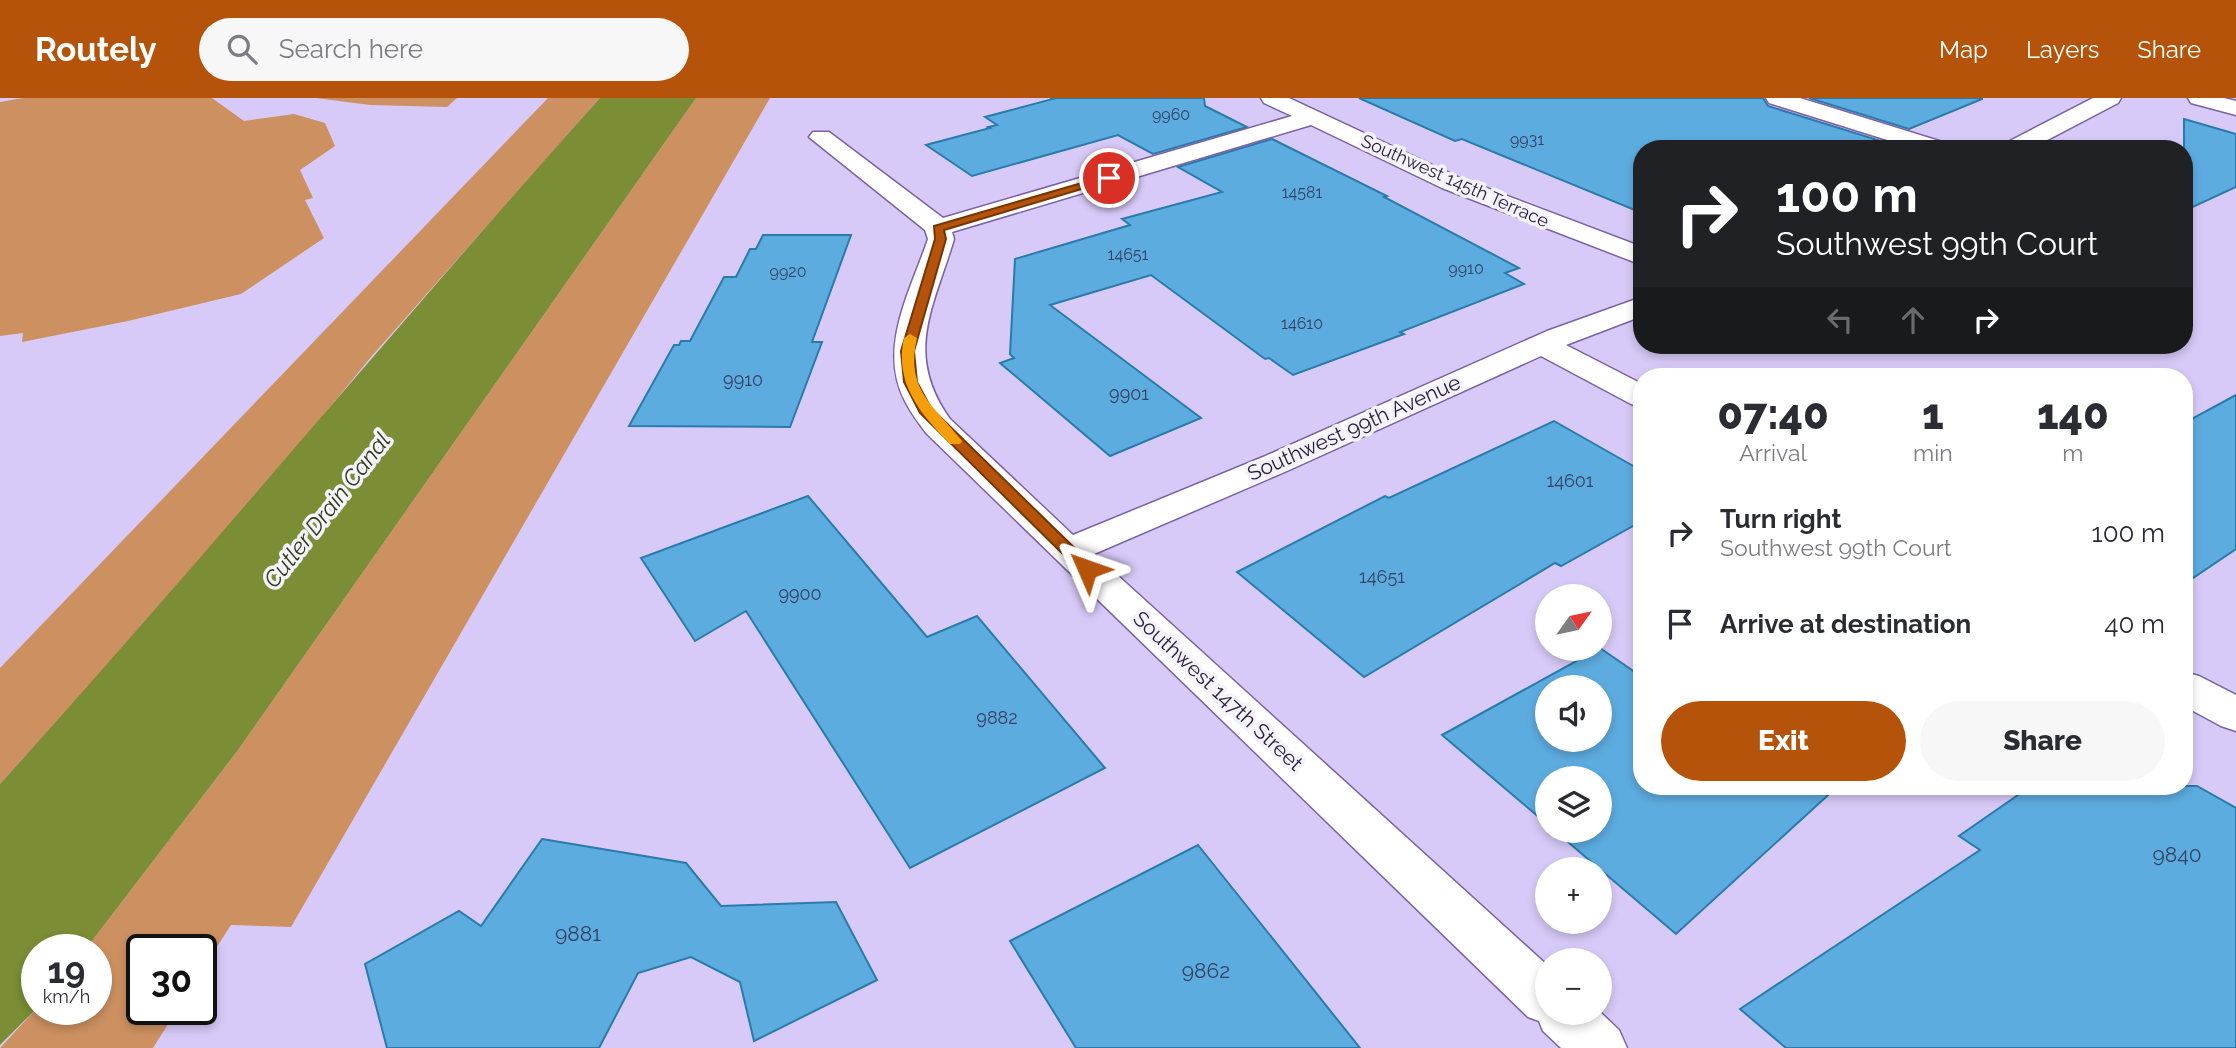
<!DOCTYPE html>
<html lang="en">
<head>
<meta charset="utf-8">
<style>
	body { margin:0; font-family:Raleway,sans-serif; background:#f7f7f7; color:#2b2b33; height:100vh; display:flex; flex-direction:column; font-size:26px; white-space:nowrap }
	* { box-sizing:border-box; margin:0 }
	p { font-size:23px; color:#7c7c81 }
	.icon { flex:none; width:38px; height:38px; fill:none; stroke:currentColor; stroke-width:2; stroke-linecap:round; stroke-linejoin:round }
	.map { position:relative; flex:1; overflow:hidden }
	.panel { position:absolute; left:1633px; top:270px; width:560px; height:427px; display:flex; flex-direction:column; background:#fff; border-radius:28px; box-shadow:0 4px 10px #0003 }
	.panel>* { flex:none }
	.top-card { position:absolute; left:1633px; top:42px; width:560px; height:214px; border-radius:28px; box-shadow:0 4px 10px #0003; background:#202124; color:#fff; overflow:hidden }
	.needle { width:46px; rotate:57deg }
	.buttons { position:absolute; left:1535px; top:486px; display:grid; gap:14px }
	.buttons a { display:grid; place-items:center; width:77px; height:77px; border-radius:50%; background:#fff; box-shadow:0 4px 10px #0003; font-size:35px }
	.speed { position:absolute; left:21px; top:836px; display:flex; gap:14px; font-size:35px; font-weight:700; text-align:center }
	.speed>* { display:grid; place-content:center; width:91px; height:91px; border-radius:50%; background:#fff; box-shadow:0 4px 10px #0003; line-height:1 }
	.speed small { font-size:18px; font-weight:400 }
	.speed .limit { border:4px solid #111; border-radius:10px; background:#fff; color:#111 }
	.pin { position:absolute; display:grid; place-items:center; width:60px; height:60px; color:#fff; margin:-30px; border:4px solid #fff; border-radius:50%; box-shadow:0 2px 7px #0007 }
	.me { position:absolute; width:77px; margin:-38px; rotate:313deg; stroke-linejoin:round; filter:drop-shadow(0 0 5px #0008) }
	.turn { display:flex; align-items:center; gap:24px; height:147px; padding:0 28px; font-size:32px }
	.turn .icon { width:91px; height:91px; stroke-width:2.5 }
	.turn b { display:block; font-size:49px; line-height:60px }
	.lanes { display:flex; align-items:center; height:66px; padding:0 28px; background:#0003; justify-content:center; gap:35px; direction:ltr }
	.lanes .off { opacity:.35 }
	.eta { display:flex; justify-content:space-evenly; align-items:center; height:119px; text-align:center }
	.eta b { font-size:42px; font-weight:800; line-height:49px }
	.button { display:flex; gap:14px; margin-top:auto; padding:14px 28px }
	.button a { flex:1; height:80px; border-radius:42px; background:#b45309; color:#fff; font-size:28px; font-weight:800; line-height:80px; text-align:center }
	.button a+a { background:#f7f7f7; color:#2b2b33 }
	ul { padding:0; list-style:none }
	li { display:flex; align-items:center; gap:21px; height:91px; padding:0 28px }
	li div { flex:1 }
	li b { display:block; font-size:26px }
	li em { font-style:normal }
	header { display:flex; align-items:center; gap:42px; box-sizing:border-box; height:98px; padding:0 35px; background:#b45309; color:#fff }
	header strong { font-size:33px }
	nav { display:flex; gap:38px; margin-inline-start:auto; font-size:24px }
	.search { width:490px; height:63px; background:#f7f7f7; display:flex; align-items:center; gap:18px; box-sizing:border-box; padding:0 24px; border-radius:38px; color:#7c7c81; font-size:26px }
	.map>svg:first-child { display:block }
	.green { fill:#cd9161 }
	.water { fill:#7b8d35 }
	.building { fill:#5dace0; stroke:#297bac; stroke-width:2; fill-rule:evenodd }
	.lines { fill:none; stroke-linecap:round; stroke-linejoin:round }
	.minor-casing { stroke:#7b62a7; stroke-width:3 }
	.minor { fill:#fff; fill-rule:evenodd }
	.route { fill:#b45309; stroke:#753606; stroke-width:2 }
	.slow { fill:#f59e0b }
	.labels { text-anchor:middle; stroke-width:7; stroke-linejoin:round; paint-order:stroke }
	.far-number-label { font-size:16px; fill:#354264 }
	.far-street-label { font-size:18px; fill:#281e3b; stroke:#f4f2fa }
	.number-label { font-size:18px; fill:#354264 }
	.street-label { font-size:21px; fill:#281e3b; stroke:#f4f2fa }
	.near-number-label { font-size:21px; fill:#354264 }
	.water-label { font-size:23px; font-style:italic; fill:#323a15; stroke:#f4f2fa }
</style>
</head>
<body>
<header>
<strong>Routely</strong>
<div class="search"><svg class="icon" aria-label="search" viewBox="0 0 24 24"><circle cx="10" cy="10" r="6"/><path d="M15 15l6 6"/></svg>Search here</div>
<nav><a>Map</a><a>Layers</a><a>Share</a></nav>
</header>
<div class="map">
<svg width="2236" height="950" viewBox="0 0 2236 950">
	<rect width="100%" height="100%" fill="#d8caf8"/>
	<g class="green">
		<polygon points="23,0 212,0 244,23 294,16 325,25 335,48 300,72 313,100 305,102 324,140 241,196 128,223 22,244 23,235 0,238 0,4"/>
		<polygon points="316,0 457,0 447,9 370,7"/>
		<polygon points="548,0 600,0 371,259 303,342 90,587 0,686 0,570"/>
		<polygon points="696,0 770,0 291,829 231,827 201,873 201,852 142,852 142,912 177,912 153,950 0,950 37,910 96,912 96,852 85,852 238,652"/>
	</g>
	<path class="water" d="M600,0H696L238,652L85,852H37V910L0,947V686C204,461 397,226 600,0Z"/>
	<g class="building">
		<polygon points="1050,0 1204,0 1205,8 1247,29 1153,56 1118,37 972,78 926,47 990,30 988,29 997,27 985,19 1053,1"/>
		<polygon points="1359,0 1763,0 1768,8 1881,43 1861,51 1642,51 1642,115 1462,41 1455,43"/>
		<polygon points="1809,0 1982,0 1982,1 1909,31"/>
		<polygon points="2184,21 2236,36 2236,89 2184,113"/>
		<polygon points="1272,41 1387,98 1384,99 1519,170 1505,175 1524,186 1400,234 1404,236 1293,277 1269,260 1265,261 1151,177 1050,207 1201,320 1110,358 1000,265 1014,260 1010,256 1015,161 1130,127 1122,121 1222,94 1178,69"/>
		<polygon points="763,137 851,137 812,244 822,244 790,329 629,328 674,247 679,247 681,243 690,243 724,179 736,179 750,151 756,151"/>
		<polygon points="2236,297 2236,451 2184,486 2184,325"/>
		<polygon points="1554,323 1642,373 1642,423 1561,468 1555,465 1364,579 1237,474 1385,398 1389,400"/>
		<polygon points="808,398 927,539 977,518 1105,670 910,770 746,513 695,543 641,460"/>
		<path d="M1600,550L1642,579V688H1838L1676,836L1555,733H1600V681H1547V726L1442,637ZM1547,590H1600V642H1547Z"/>
		<polygon points="2031,688 2197,688 2236,710 2236,950 1786,950 1740,911 1980,752 1959,738"/>
		<polygon points="542,741 686,765 721,808 836,804 877,882 754,943 740,884 691,859 638,875 599,950 387,950 365,866 459,813 481,828"/>
		<polygon points="1198,747 1360,950 1076,950 1010,843"/>
	</g>
	<g class="lines">
		<defs>
			<g id="minor">
				<path d="M1261,0H1289L1460,80L1642,149V167L1442,90L1311,27L952,134L954,141C934,209 903,255 950,321L1073,437L1263,359L1547,233L1642,199V218L1566,247L1642,286V309L1631,306L1541,258L1287,373L1094,456L1547,867V915L1600,914L1619,932L1627,950H1561L1543,933L1539,923L1528,919L926,335C919,325 910,314 905,303C877,250 911,192 928,141L925,132L809,39L813,34H829L943,120L1292,18L1264,5Z"/>
				<polygon points="1766,0 1800,0 1949,46 1953,51 1916,51 1769,5"/>
				<polygon points="2093,0 2121,0 2118,5 2030,51 2000,51 2004,46"/>
				<polygon points="2188,0 2224,0 2236,3 2236,17 2191,5"/>
				<polygon points="2184,574 2199,578 2236,597 2236,633 2221,628 2184,608"/>
			</g>
		</defs>
		<use href="#minor" class="minor-casing"/>
		<use href="#minor" class="minor"/>
	</g>
	<polygon class="route" points="1109,77 1112,78 1112,82 944,132 946,141 914,253 917,284 931,310 1093,468 1095,471 1093,475 1082,475 920,315 904,284 901,253 935,141 934,128"/>
	<path class="slow" d="M910,236L917,240C905,292 934,307 962,343L960,346H950C920,315 894,285 904,240Z"/>
	<g class="labels">
		<g class="far-number-label">
			<text x="1171" y="22">9960</text>
			<text x="1527" y="47">9931</text>
			<text x="1302" y="100">14581</text>
			<text x="1128" y="162">14651</text>
			<text x="1466" y="176">9910</text>
			<text x="788" y="179">9920</text>
			<text x="1302" y="231">14610</text>
		</g>
		<g class="far-street-label">
			<text transform="translate(1455 83) rotate(24)" y="6">Southwest 145th Terrace</text>
		</g>
		<g class="number-label">
			<text x="743" y="288">9910</text>
			<text x="1129" y="302">9901</text>
			<text x="1570" y="389">14601</text>
			<text x="1382" y="485">14651</text>
			<text x="800" y="502">9900</text>
			<text x="997" y="626">9882</text>
		</g>
		<g class="street-label">
			<text transform="translate(1354 330) rotate(-24)" y="7">Southwest 99th Avenue</text>
			<text transform="translate(1218 593) rotate(43)" y="7">Southwest 147th Street</text>
		</g>
		<g class="near-number-label">
			<text x="2177" y="764">9840</text>
			<text x="578" y="843">9881</text>
			<text x="1206" y="880">9862</text>
		</g>
		<g class="water-label">
			<text transform="translate(327 412) rotate(-52)" y="8">Cutler Drain Canal</text>
		</g>
	</g>
</svg>
<div class="buttons">
<a><svg class="needle" viewBox="-14 -14 28 28"><path d="M0-13l5 13h-10z" fill="#e53935"/><path d="M0 13l5-13h-10z" fill="#7c7c81"/></svg></a>
<a><svg class="icon" aria-label="sound" viewBox="0 0 24 24"><path d="M4 9h4l5-4v14l-5-4H4zM17 9q2 3 0 6"/></svg></a>
<a><svg class="icon" aria-label="layers" viewBox="0 0 24 24"><path d="M12 4l9 5-9 5-9-5zM3 14l9 5 9-5"/></svg></a>
<a>+</a>
<a>−</a>
</div>
<div class="speed"><div>19<small>km/h</small></div><div class="limit">30</div></div>
<div class="pin" style="left:1109px;top:80px;background:#d93025"><svg class="icon" aria-label="arrive" viewBox="0 0 24 24"><path d="M6 21V4h12l-3 4 3 4H6"/></svg></div>
<svg class="me" style="left:1087px;top:471px" viewBox="-20 -20 40 40"><path d="M0-17L14 15 0 8-14 15z" fill="#b45309" stroke="#fff" stroke-width="4"/></svg>
<div class="top-card">
<div class="turn"><svg class="icon" aria-label="right" viewBox="0 0 24 24"><path d="M7 20v-9h11M14 6l5 5-5 5"/></svg><div><b>100 m</b>Southwest 99th Court</div></div>
<div class="lanes"><svg class="icon off" aria-label="left" viewBox="0 0 24 24"><path d="M17 20v-9H6M10 6l-5 5 5 5"/></svg><svg class="icon off" aria-label="ahead" viewBox="0 0 24 24"><path d="M12 20V5M6 11l6-6 6 6"/></svg><svg class="icon" aria-label="right" viewBox="0 0 24 24"><path d="M7 20v-9h11M14 6l5 5-5 5"/></svg></div>
</div>
<section class="panel">
<div class="eta">
<div><b>07:40</b><p>Arrival</p></div>
<div><b>1</b><p>min</p></div>
<div><b>140</b><p>m</p></div>
</div>
<ul>
<li><svg class="icon" aria-label="right" viewBox="0 0 24 24"><path d="M7 20v-9h11M14 6l5 5-5 5"/></svg><div><b>Turn right</b><p>Southwest 99th Court</p></div><em>100 m</em></li>
<li><svg class="icon" aria-label="arrive" viewBox="0 0 24 24"><path d="M6 21V4h12l-3 4 3 4H6"/></svg><div><b>Arrive at destination</b></div><em>40 m</em></li>
</ul>
<div class="button"><a>Exit</a><a>Share</a></div>
</section>
</div>
</body>
</html>
